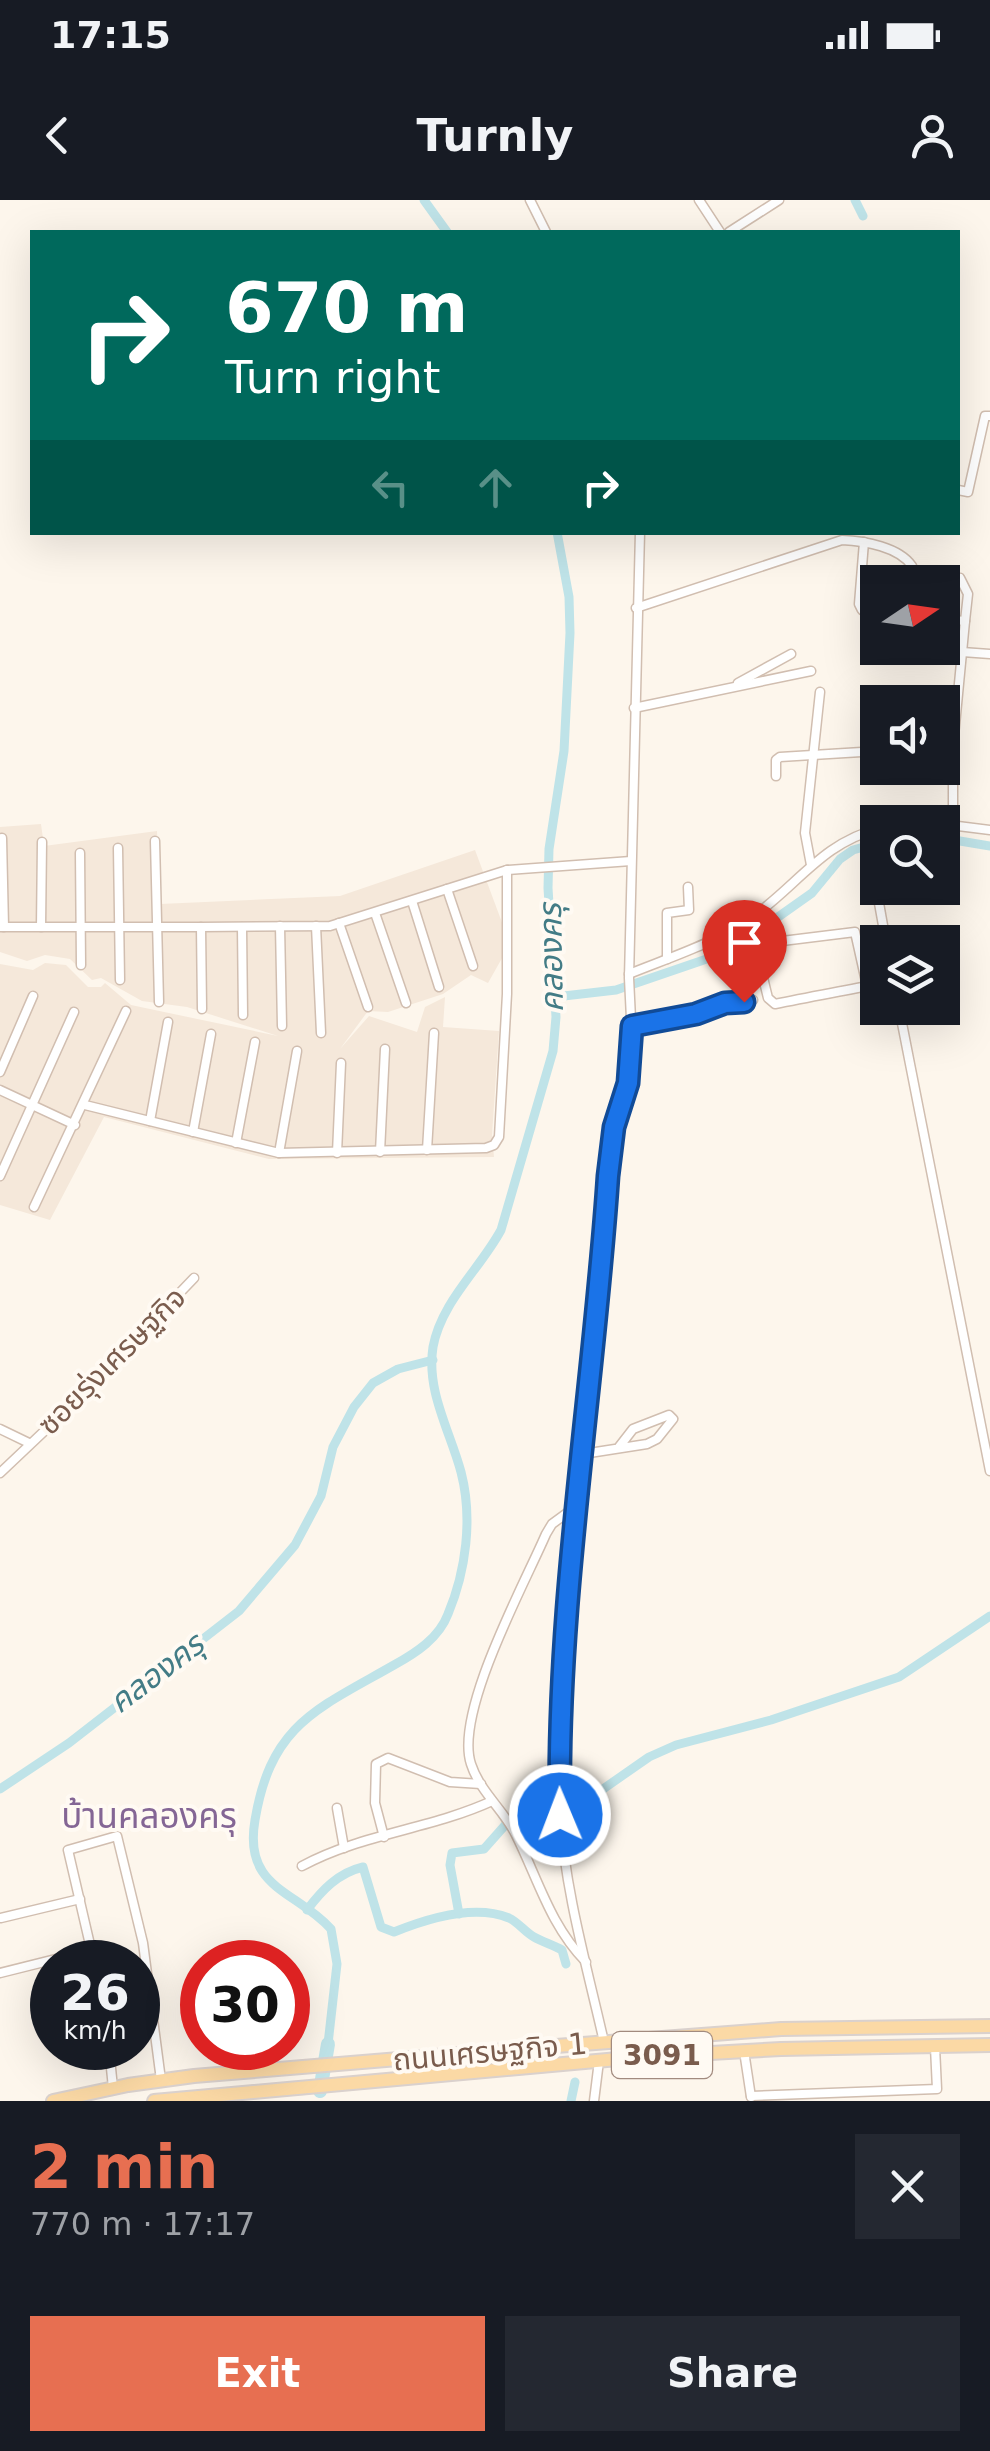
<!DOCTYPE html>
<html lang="en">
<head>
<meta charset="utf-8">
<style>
	body { margin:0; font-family:"DejaVu Sans","Noto Sans Thai",sans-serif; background:#242831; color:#f1f3f6; height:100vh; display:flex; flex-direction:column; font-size:38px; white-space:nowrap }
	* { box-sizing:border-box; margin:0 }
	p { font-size:32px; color:#9ea1a6 }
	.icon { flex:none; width:55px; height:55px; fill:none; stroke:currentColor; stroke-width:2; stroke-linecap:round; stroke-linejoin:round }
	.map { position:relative; height:1901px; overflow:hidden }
	.drawer { display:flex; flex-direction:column; background:#171b24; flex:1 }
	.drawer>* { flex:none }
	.hud { position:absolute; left:30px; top:30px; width:930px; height:305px; border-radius:0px; box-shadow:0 10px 40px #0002; background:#00695c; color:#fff; overflow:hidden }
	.needle { width:65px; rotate:77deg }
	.controls { position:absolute; left:860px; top:365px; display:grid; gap:20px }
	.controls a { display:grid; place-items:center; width:100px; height:100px; border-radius:0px; background:#171b24; box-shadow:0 10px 40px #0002; font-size:50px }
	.speed { position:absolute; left:30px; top:1740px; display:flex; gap:20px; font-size:50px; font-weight:700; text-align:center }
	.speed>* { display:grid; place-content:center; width:130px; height:130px; border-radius:50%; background:#171b24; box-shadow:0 10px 40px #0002; line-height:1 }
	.speed small { font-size:25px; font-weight:400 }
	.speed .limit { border:15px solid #d22; background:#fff; color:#111 }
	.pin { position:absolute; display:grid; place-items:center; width:85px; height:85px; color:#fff; margin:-102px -42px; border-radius:50% 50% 50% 0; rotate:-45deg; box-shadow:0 0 10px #0007 }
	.pin .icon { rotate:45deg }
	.me { position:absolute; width:110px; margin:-55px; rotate:359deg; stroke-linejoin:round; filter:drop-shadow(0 0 8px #0008) }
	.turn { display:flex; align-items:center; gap:35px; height:210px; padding:0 30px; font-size:45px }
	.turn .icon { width:130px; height:130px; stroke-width:2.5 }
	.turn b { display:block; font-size:70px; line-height:85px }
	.lanes { display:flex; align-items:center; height:95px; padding:0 30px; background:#0003; justify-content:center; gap:50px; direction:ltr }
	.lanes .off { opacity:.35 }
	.round { display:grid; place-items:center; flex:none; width:105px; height:105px; border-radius:0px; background:#242831 }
	.summary { display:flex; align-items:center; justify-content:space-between; height:170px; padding:0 30px }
	h1 { font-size:60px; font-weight:700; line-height:75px; color:#e76f51 }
	.cta { display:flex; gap:20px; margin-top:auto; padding:20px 30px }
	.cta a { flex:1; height:115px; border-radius:0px; background:#e76f51; color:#fff; font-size:40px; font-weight:700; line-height:115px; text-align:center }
	.cta a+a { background:#242831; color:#f1f3f6 }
	.status { display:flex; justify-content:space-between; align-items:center; height:70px; padding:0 50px; background:#171b24; direction:ltr }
	.status svg { height:28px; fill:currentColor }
	header { display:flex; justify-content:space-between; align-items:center; height:130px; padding:0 30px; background:#171b24; font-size:45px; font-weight:700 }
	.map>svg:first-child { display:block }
	.residential { fill:#f5e8da }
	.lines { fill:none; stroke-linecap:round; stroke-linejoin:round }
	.canal { stroke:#bfe3e8; stroke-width:9 }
	.river { stroke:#bfe3e8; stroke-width:14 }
	.street-casing { stroke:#d1beb0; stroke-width:11 }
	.primary-casing { stroke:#dad1cd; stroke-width:16 }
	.street { stroke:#fff; stroke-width:8 }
	.primary { stroke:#fbd9a5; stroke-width:12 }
	.route-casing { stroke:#114b97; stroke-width:25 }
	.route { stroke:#1a73e8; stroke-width:18 }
	.labels { text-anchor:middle; stroke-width:8; stroke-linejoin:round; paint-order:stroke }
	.shield { fill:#fffaf3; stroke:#a28b7f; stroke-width:2.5 }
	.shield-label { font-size:28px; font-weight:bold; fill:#7a5c4d }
	.street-label { font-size:30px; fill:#7a5c4d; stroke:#fffaf3 }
	.water-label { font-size:32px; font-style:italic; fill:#437c86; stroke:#fffaf3 }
	.quarter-label { font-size:35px; fill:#846695; stroke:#fffaf3 }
</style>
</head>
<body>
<div class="status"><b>17:15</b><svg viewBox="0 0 49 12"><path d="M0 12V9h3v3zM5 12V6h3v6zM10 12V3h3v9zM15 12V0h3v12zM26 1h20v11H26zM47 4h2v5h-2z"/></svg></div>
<header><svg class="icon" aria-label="back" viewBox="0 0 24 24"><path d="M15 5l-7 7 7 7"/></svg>Turnly<svg class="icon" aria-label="person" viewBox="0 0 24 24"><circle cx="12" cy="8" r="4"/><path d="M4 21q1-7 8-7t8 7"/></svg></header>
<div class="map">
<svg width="990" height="1901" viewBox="0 0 990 1901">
	<rect width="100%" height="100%" fill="#fdf6ec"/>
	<polygon class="residential" points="41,624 44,646 157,631 160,704 340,696 475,650 510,744 488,783 471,775 443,794 388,812 368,811 340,849 369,816 417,832 425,807 445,797 443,827 499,831 492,935 494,957 269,959 104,917 50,1020 0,1005 0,764 33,770 45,763 66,765 88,787 101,787 105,783 131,805 278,836 187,807 142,801 101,778 92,780 70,759 45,755 27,761 0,752 0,627"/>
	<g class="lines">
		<g class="canal">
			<polyline points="424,0 447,32"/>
			<polyline points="855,0 863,16"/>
			<polyline points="942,638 990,646"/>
			<polyline points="555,797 616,790 730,751 812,693 840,659 853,650 878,643"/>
			<polyline points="0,1589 69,1543 239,1411 295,1345 321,1296 333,1247 354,1207 373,1183 398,1169 433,1160"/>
			<polyline points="567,1603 593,1596 649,1557 676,1545 771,1520 899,1477 990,1416"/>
			<polyline points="513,1619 553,1607"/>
			<path d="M307,1710C322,1690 338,1673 363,1667L381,1727L394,1732C426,1719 475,1704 509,1718C518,1722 525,1732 534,1737C543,1742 553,1745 562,1750L566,1764"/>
			<polyline points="459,1714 450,1665 452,1653 484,1649 507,1623"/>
			<path d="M328,1844L337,1764L331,1729C296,1690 243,1689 255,1620C271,1524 317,1509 394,1465C416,1453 439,1438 448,1414C466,1371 473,1318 461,1272C450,1231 426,1191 433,1147C441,1102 480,1069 501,1030L553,851L556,817L548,688L549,649L564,551L570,433L569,397L557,332"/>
			<polyline points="571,1901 575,1882"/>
		</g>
		<polyline class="river" points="320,1891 328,1844"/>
		<defs>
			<g id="street">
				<polyline points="530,0 546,32"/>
				<polyline points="699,0 720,32"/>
				<polyline points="729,32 779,0"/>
				<polyline points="958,290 968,292 985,216 990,216"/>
				<polyline points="864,342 859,404 862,410 878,412"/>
				<polyline points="960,378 968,394 965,421"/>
				<path d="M636,408L842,340C865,341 899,347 912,366L913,382"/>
				<polyline points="942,419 965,421 953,546 942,550"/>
				<polyline points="962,452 990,454"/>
				<polyline points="738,483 791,454"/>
				<polyline points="634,508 811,471"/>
				<polyline points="776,576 776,560 780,557 878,551"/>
				<polyline points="942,624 990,630"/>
				<polyline points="953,624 953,546"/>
				<polyline points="866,631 886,742"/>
				<polyline points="2,638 4,727"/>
				<polyline points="155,641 159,802"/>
				<polyline points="118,648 120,780"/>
				<polyline points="80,653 81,765"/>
				<polyline points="811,665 805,633 820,492"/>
				<polyline points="447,689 473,766"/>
				<polyline points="412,701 439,787"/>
				<polyline points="375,713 406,803"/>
				<polyline points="339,723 368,807"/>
				<polyline points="280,726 282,826"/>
				<polyline points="316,726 321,833"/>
				<polyline points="0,727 201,727"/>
				<polyline points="41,727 42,642"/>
				<polyline points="242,727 243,815"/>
				<polyline points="667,759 667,713 689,710 688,687"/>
				<path d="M629,774C671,757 713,744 751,718C795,688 823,642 878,629"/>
				<path d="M867,786L855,732L766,743L760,746L757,753L768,798L775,804C809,797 843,791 878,784"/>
				<polyline points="899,808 990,1271"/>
				<polyline points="202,809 201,727 330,726 507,670 631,661"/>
				<path d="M632,826C673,816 713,808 753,800"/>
				<polyline points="0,872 33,796"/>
				<polyline points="0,890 75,925"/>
				<polyline points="85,905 279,953 486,948 494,945 499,937 507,794 507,670"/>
				<polyline points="150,921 168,822"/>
				<polyline points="193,932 211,834"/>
				<polyline points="236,943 255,842"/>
				<polyline points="427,950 434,833"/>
				<polyline points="380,952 385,849"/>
				<polyline points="279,953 297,851"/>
				<polyline points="337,953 341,863"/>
				<polyline points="0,976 74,812"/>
				<polyline points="34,1007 126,811"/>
				<polyline points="0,1229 29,1243"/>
				<polyline points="583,1254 647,1244 657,1239 673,1219 669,1215 633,1229 619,1247"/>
				<polyline points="0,1273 74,1203 194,1078"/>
				<path d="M578,1305L552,1324L546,1334C524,1385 454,1513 471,1564C480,1592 504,1610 516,1635C538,1679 550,1725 586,1762"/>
				<polyline points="337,1608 344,1648"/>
				<polyline points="384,1637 375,1603 376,1564 388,1558 450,1582 481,1584"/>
				<path d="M302,1666C361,1634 431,1629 492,1601"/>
				<polyline points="1,1718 80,1699"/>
				<polyline points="94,1762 68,1650 117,1636 143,1743 161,1880"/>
				<polyline points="0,1773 92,1750"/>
				<path d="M604,1842C587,1767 565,1691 560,1614C557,1563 562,1511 564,1459L608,976L614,927L629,883L632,839L629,778L640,332"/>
				<polyline points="109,1848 113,1888"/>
				<polyline points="744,1851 751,1897"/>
				<polyline points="751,1896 937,1889 935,1847"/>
				<polyline points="594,1901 599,1861"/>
			</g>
			<g id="primary">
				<polyline points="53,1901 128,1885 194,1876 556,1846 781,1829 990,1826"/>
				<polyline points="154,1901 640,1857 781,1849 990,1845"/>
			</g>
		</defs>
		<use href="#street" class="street-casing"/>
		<use href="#primary" class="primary-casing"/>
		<use href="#street" class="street"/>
		<use href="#primary" class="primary"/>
	</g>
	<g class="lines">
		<defs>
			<path id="route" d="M560,1615C556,1402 594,1188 608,976L614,927L628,883L632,826L696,814L725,803L744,802"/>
		</defs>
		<use href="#route" class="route-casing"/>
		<use href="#route" class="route"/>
	</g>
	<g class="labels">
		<rect class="shield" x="612" y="1832" width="100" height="46" rx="8"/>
		<g class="shield-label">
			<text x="662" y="1865">3091</text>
		</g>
		<g class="street-label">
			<text transform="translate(112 1161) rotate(-45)" y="10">ซอยรุ่งเศรษฐกิจ</text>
			<text transform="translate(490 1852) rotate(-5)" y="10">ถนนเศรษฐกิจ 1</text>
		</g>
		<g class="water-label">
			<text transform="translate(551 758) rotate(-91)" y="11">คลองครุ</text>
			<text transform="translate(156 1473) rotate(-37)" y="11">คลองครุ</text>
		</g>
		<g class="quarter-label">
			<text x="149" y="1628">บ้านคลองครุ</text>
		</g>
	</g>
</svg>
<div class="controls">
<a><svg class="needle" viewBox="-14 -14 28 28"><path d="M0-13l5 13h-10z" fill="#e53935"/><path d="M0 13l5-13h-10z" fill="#9ea1a6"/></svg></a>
<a><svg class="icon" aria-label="sound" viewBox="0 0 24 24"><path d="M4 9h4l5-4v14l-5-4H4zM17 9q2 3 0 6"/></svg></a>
<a><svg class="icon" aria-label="search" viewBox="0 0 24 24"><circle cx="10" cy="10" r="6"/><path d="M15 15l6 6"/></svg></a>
<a><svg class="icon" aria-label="layers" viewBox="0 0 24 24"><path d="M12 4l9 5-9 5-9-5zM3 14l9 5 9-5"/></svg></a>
</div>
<div class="speed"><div>26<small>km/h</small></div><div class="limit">30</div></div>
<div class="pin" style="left:744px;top:802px;background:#d93025"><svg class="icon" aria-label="arrive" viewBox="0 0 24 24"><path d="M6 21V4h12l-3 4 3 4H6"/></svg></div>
<svg class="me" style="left:560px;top:1615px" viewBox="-20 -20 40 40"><circle r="17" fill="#1a73e8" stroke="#fff" stroke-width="3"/><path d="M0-11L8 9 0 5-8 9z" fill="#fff"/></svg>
<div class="hud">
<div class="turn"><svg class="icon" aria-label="right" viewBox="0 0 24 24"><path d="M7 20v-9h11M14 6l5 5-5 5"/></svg><div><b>670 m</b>Turn right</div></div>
<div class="lanes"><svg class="icon off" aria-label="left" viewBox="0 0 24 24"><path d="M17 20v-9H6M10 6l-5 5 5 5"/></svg><svg class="icon off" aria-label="ahead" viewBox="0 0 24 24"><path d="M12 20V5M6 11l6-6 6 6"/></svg><svg class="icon" aria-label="right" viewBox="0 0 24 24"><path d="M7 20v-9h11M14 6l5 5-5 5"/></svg></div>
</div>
</div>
<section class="drawer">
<div class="summary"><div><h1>2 min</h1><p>770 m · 17:17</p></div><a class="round"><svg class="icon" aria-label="close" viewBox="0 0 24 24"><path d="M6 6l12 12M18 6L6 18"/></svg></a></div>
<div class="cta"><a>Exit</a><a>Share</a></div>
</section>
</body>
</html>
